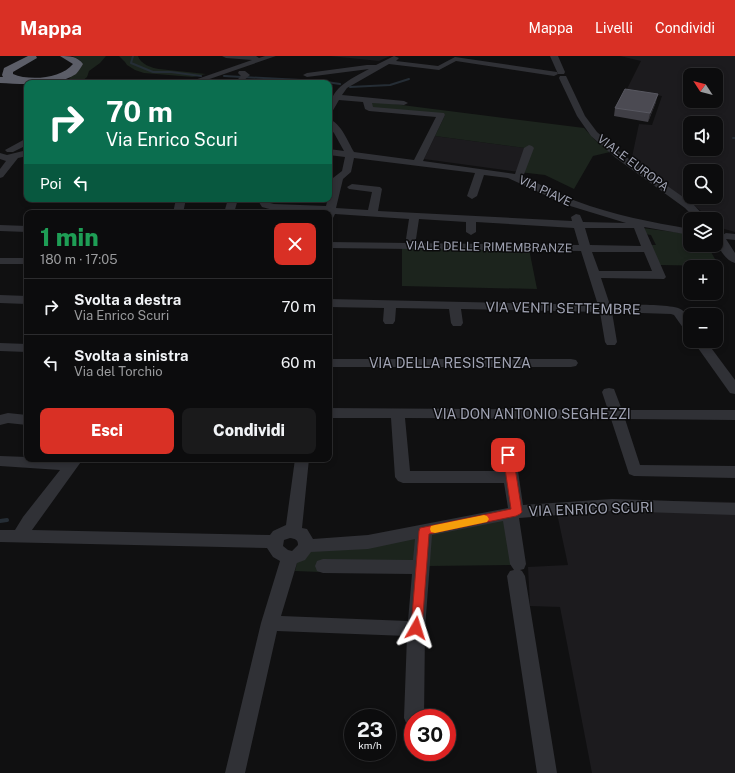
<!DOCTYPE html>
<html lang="it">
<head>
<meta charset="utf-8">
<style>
	body { margin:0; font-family:"Public Sans",sans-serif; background:#1a1a1b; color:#f1f3f6; height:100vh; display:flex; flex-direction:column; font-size:15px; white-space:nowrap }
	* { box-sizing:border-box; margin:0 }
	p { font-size:13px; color:#9a9b9d }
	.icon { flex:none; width:22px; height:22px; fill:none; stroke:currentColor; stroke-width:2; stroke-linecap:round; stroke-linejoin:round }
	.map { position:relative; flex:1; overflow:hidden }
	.details { position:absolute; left:24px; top:154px; width:308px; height:252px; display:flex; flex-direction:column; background:#0c0c0d; border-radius:8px; box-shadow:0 2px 6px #0003,0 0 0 1px #2c2c2e }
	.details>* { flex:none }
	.top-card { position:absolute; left:24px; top:24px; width:308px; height:122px; border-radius:8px; box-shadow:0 2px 6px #0003,0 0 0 1px #2c2c2e; background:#0b6e4f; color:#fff; overflow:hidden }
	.needle { width:26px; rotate:306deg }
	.controls { position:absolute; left:683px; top:12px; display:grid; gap:8px }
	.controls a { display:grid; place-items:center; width:40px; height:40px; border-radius:8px; background:#0c0c0d; box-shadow:0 2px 6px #0003,0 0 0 1px #2c2c2e; font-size:20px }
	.speed { position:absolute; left:344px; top:653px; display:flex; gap:8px; font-size:20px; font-weight:700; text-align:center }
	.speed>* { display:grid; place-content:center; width:52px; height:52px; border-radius:50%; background:#0c0c0d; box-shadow:0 2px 6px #0003,0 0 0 1px #2c2c2e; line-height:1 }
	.speed small { font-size:10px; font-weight:400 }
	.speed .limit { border:6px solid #d22; background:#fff; color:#111 }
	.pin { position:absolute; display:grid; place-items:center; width:34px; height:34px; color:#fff; margin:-17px; border-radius:8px; box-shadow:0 2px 6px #0006 }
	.me { position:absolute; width:44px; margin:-22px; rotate:6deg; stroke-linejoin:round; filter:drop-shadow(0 0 3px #0008) }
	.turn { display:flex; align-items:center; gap:14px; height:84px; padding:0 16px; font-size:18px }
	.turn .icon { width:52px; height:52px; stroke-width:2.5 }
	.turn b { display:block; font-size:28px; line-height:34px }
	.then { display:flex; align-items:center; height:38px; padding:0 16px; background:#0003; gap:8px; font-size:15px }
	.round { display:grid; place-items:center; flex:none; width:42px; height:42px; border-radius:8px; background:#1a1a1b }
	.head { display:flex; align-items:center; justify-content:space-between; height:68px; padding:0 16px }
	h1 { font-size:24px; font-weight:800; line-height:30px; color:#1e9e55 }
	.button { display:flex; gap:8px; margin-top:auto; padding:8px 16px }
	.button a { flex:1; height:46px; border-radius:8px; background:#d93025; color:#fff; font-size:16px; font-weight:800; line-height:46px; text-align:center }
	.button a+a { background:#1a1a1b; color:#f1f3f6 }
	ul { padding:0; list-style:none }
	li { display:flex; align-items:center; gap:12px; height:56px; padding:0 16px; border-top:1px solid #2c2c2e }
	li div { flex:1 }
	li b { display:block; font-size:15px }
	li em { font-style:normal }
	header { display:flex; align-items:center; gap:24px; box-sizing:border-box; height:56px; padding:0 20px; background:#d93025; color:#fff }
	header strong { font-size:19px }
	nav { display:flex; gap:22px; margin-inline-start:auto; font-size:14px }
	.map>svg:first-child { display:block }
	.built { fill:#1c1b1e; fill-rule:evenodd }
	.green { fill:#1c241d }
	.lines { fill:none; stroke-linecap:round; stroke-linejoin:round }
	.stream-far1 { stroke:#252d35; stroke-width:2 }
	.stream { stroke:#252d35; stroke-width:4 }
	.minor { fill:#303136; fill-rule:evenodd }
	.highway { fill:#5c5e68; fill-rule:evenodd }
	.wall { fill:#403f46 }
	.shaded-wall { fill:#29282c }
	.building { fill:#4b4a52; stroke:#585861 }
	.route { fill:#d93025; stroke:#8d1f18 }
	.slow { fill:#f59e0b }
	.labels { text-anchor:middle; stroke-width:3; stroke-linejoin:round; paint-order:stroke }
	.far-street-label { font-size:12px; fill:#a0a3b3; stroke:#0b0b0c }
	.street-label { font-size:14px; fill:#a0a3b3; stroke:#0b0b0c }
</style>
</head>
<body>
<header>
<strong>Mappa</strong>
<nav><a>Mappa</a><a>Livelli</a><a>Condividi</a></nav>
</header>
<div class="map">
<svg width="735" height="717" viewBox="0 0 735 717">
	<rect width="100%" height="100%" fill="#101011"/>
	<g class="built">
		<polygon points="330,0 390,0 379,5"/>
		<path d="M620,0H735V176L721,172L716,167V163H711L691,147L633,108L632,101L639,68L652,69L662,40L626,35L641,5ZM690,19H716V45H690ZM690,67H716V93H690ZM690,115H716V141H690Z"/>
		<polygon points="435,80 526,92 519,116 424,103"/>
		<polygon points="616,444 735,446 735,717 592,717 560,551 530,550 528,511 568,509 555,448"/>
	</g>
	<g class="green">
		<polygon points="72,0 106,0 100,7 89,15 87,21 81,26 65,27 70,22 81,5"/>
		<path d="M119,0H138C140,8 152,12 159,13L206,18L193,21L144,17L135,14L127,9L125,6Z"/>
		<polygon points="370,45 584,72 595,84 610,96 593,100 574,133 545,119 519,116 525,92 435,80 445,59 372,52"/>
		<polygon points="642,172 690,178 690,189 707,189 719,210 660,209 651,189 656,189 651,179 645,178"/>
		<polygon points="402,191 529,193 537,233 402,230"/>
		<polygon points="508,462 515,509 428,510 320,516 295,515 298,503 308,496"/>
	</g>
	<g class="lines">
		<g class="stream-far1">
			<polyline points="133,0 131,7 153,16 171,16 201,20"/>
			<polyline points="224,20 320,25 340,28"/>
			<polyline points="350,31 390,29 409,23"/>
			<polyline points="733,82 735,82"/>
		</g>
		<polyline class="stream" points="0,465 7,464"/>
		<g class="minor">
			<polygon points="222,0 256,0 259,2 265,0 276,0 198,27 186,27 252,4 226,2"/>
			<path d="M394,0L399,2L396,5L438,10L455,1L557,16L558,18L554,20L456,5L439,14L389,8L347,32L342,39L404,45L408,47L404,49L372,47L373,51L444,57L445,59L423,105L515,118L524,92L529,89L532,90L534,92L523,121C541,128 558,139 576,145C613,159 651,166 690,173V179L644,171L666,221L664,223L601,222L610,249C623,249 674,247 682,254C690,260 690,268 690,277L686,276L674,259L671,258L612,256L617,286L615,289H607L605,286L600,256L461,253L463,267L461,270H453L451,267L449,253L396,252L395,265L393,268H385L383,265L384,252L329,251V243L598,249L581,195L329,192V186L579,189L574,172L476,166V176L471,179L466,176V166L419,163L416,183L411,186L406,183L409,163L335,158L333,162L329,163V157L325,156L273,154L262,151L257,143H267L270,147L274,148L326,150L333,122L342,115L345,101L329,99V93L344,95L334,77L329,71V63C341,67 348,86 354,96L414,104L436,61L369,55L365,53L363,46L339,44L332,56L329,57C329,32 349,24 369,13L307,21L303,19L307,17L367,9H376ZM354,102L475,117L467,140L472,143L477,140L484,119L508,122L567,149L626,167L583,166L580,159L576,158L571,161L572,165L378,155L382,133L380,131L352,128L347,131L349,133L372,136L368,154L336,152L343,123L351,116ZM585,172H634L641,190L590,189ZM592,196H644L652,215H599Z"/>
			<polygon points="550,0 558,0 565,16 564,18 558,18"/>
			<polygon points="239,15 245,15 250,19 241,27 236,25 241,20 238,17"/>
			<polygon points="560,20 566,20 567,22 585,60 597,76 622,98 693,148 707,163 696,163 685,152 616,102 591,80 577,60 559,22"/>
			<polygon points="27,82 27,89 13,96 7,96 5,94"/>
			<polygon points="27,94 27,100 18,102 3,121 0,122 0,113 6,105 0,103 0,97 7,99"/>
			<polygon points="176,143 186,143 183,157 173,157"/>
			<polygon points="228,143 238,143 234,157 224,157"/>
			<polygon points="0,169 27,170 27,176 0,175"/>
			<path d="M726,177L735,178V184L726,183L735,197V207C726,205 719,193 716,185L717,182Z"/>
			<rect x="0" y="202" width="27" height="6"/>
			<polygon points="0,239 27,240 27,248 0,247"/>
			<polygon points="693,285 706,285 735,324 735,338 730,337"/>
			<polygon points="0,287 27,288 27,296 0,295"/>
			<polygon points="329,303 571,303 576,304 578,307 576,310 571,311 329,311"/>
			<path d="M609,332L614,333L622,354H735V364L625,363L640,409L735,410V422L634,420L629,418L611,363L405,362L410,415H503L500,388L502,384L507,383L512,384L514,388L523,449L612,443L735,447V459L612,455L519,462L526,508L524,513L520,514L522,515L525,520L557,717H537L507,520L510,515L514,514L510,508L503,465L432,479L425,573L424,662H413V671L407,669L404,662L407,580L277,575L245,717H225L261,567L280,505L273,501L267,492L0,486V474H15L23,461L60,414L0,410V400L27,401V403H83L32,474L270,479L273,475L286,469L295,403H309L302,472L307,473L313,483L368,479L508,452L504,427H403L398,425L395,421L391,362H329V352L608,354L602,336L604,333ZM290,482C295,483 298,483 298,489L292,495L288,494L283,490L284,484ZM415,483L413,504L323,503L317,505L315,510L317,515L323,517L412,518L408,565L281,560L297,507L305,504L311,496L368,493Z"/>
			<polygon points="8,357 27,359 27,369 8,367 0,369 0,359"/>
		</g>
		<path class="highway" d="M28,0H36L37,2L13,16V18C29,25 61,23 73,8L60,0C70,0 77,0 83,8C81,11 79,15 76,18C57,31 21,28 0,27V21H3L2,19L4,12Z"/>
	</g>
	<polygon class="wall" points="656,46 648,66 614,60 615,52"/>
	<polygon class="shaded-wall" points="658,38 656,46 648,66 650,57"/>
	<polygon class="building" points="625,33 658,38 650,57 615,52"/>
	<polygon class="route" points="508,396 513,399 522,456 520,458 516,460 429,478 422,572 421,576 416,578 412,576 411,572 419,475 420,472 511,453 503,399"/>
	<polygon class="slow" points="484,459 487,460 489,463 487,466 435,477 431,476 430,473 431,470 435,469"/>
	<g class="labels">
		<g class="far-street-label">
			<text transform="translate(633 107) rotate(37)" y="4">VIALE EUROPA</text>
			<text transform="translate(545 135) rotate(25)" y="4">VIA PIAVE</text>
			<text transform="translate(489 191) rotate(1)" y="4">VIALE DELLE RIMEMBRANZE</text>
		</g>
		<g class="street-label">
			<text transform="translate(563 252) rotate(1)" y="5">VIA VENTI SETTEMBRE</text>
			<text x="450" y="312">VIA DELLA RESISTENZA</text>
			<text x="532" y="363">VIA DON ANTONIO SEGHEZZI</text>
			<text transform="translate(591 453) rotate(-2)" y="5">VIA ENRICO SCURI</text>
		</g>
	</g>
</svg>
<div class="controls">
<a><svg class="needle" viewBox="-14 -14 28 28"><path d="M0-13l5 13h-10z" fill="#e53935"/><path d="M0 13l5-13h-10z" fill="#9a9b9d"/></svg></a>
<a><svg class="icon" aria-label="sound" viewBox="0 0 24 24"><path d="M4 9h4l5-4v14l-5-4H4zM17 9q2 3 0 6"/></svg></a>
<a><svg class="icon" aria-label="search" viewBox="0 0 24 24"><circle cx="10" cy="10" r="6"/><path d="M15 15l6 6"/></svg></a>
<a><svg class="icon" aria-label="layers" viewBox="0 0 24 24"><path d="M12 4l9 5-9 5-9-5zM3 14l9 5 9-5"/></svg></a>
<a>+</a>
<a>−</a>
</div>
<div class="speed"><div>23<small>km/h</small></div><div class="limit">30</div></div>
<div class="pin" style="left:508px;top:399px;background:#d93025"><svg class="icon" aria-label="arrive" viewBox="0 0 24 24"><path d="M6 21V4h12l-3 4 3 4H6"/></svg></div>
<svg class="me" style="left:416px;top:572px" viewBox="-20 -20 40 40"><path d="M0-17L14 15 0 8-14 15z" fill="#d93025" stroke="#fff" stroke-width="4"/></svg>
<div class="top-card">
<div class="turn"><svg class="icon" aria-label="right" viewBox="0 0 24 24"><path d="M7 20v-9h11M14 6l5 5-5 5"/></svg><div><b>70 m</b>Via Enrico Scuri</div></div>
<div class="then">Poi<svg class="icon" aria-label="left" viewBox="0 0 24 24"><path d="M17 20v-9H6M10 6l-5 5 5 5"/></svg></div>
</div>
<section class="details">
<div class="head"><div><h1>1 min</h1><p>180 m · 17:05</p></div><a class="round" style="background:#d93025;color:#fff"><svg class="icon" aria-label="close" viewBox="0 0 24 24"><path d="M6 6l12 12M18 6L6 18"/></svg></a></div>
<ul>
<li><svg class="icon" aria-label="right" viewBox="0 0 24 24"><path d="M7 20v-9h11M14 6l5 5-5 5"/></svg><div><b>Svolta a destra</b><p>Via Enrico Scuri</p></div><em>70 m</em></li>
<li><svg class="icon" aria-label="left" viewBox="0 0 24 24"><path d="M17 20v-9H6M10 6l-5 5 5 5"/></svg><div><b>Svolta a sinistra</b><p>Via del Torchio</p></div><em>60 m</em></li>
</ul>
<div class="button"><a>Esci</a><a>Condividi</a></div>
</section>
</div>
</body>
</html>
